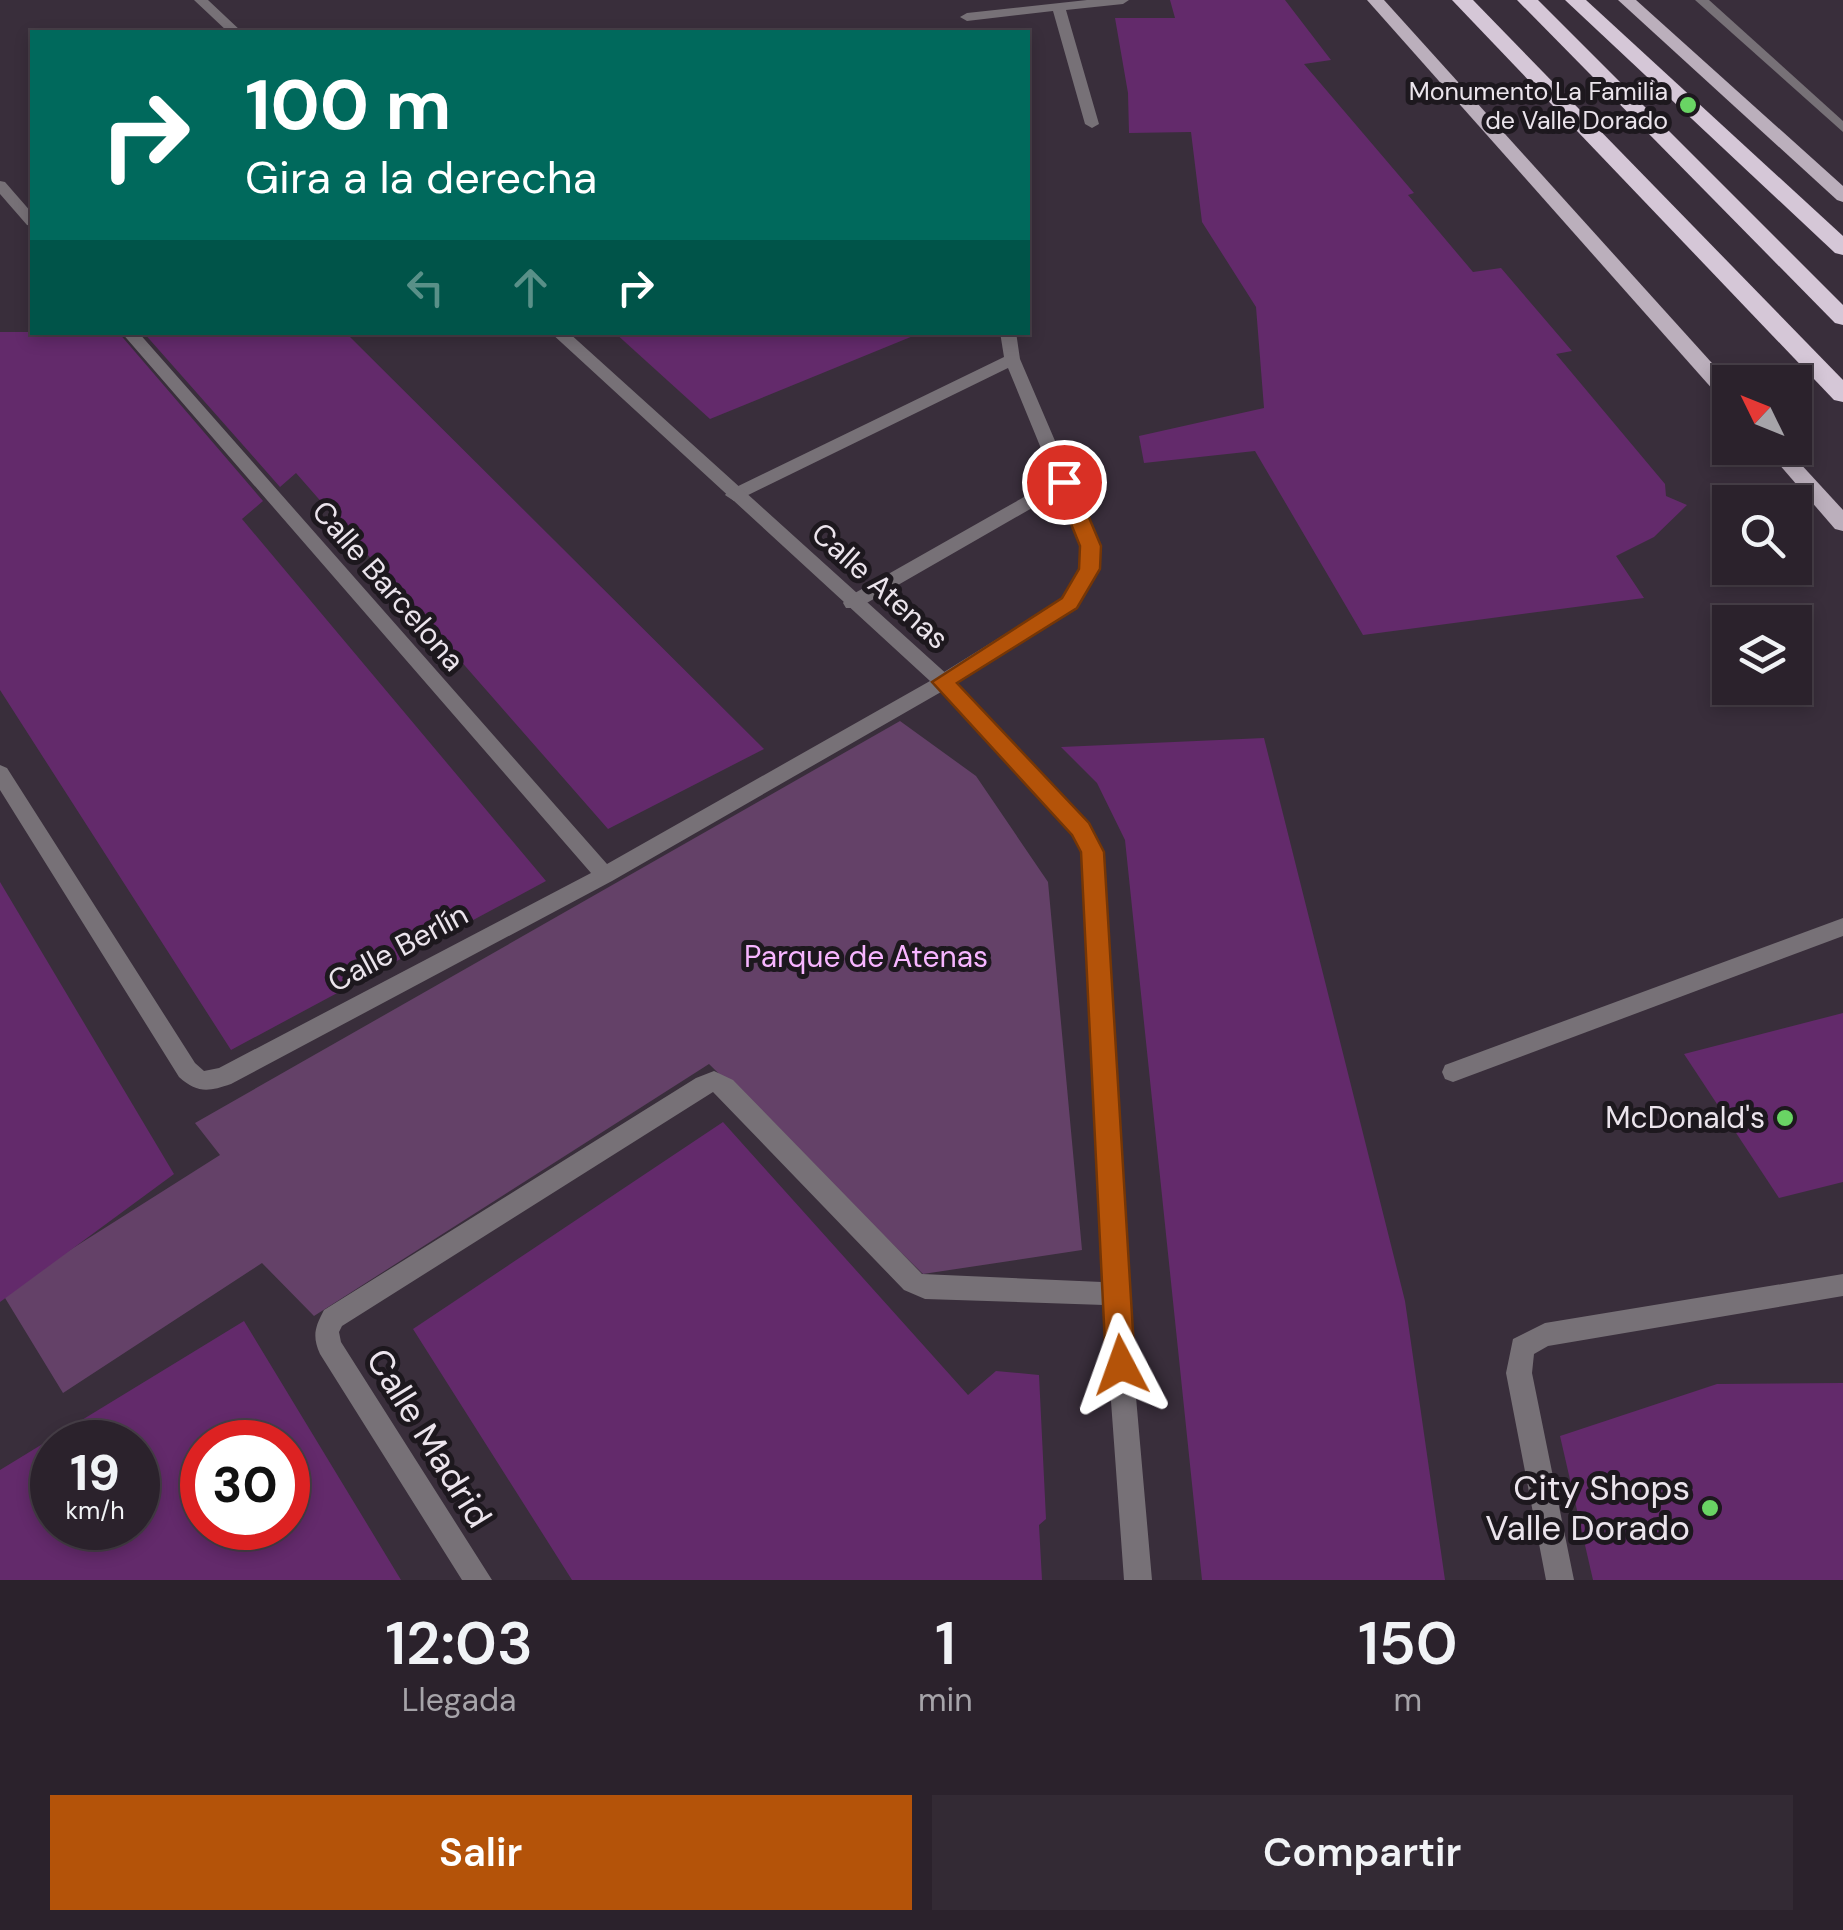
<!DOCTYPE html>
<html lang="es">
<head>
<meta charset="utf-8">
<style>
	body { margin:0; font-family:"DM Sans",sans-serif; background:#332a34; color:#f1f3f6; height:100vh; display:flex; flex-direction:column; font-size:38px; white-space:nowrap }
	* { box-sizing:border-box; margin:0 }
	p { font-size:32px; color:#a6a4a9 }
	.icon { flex:none; width:55px; height:55px; fill:none; stroke:currentColor; stroke-width:2; stroke-linecap:round; stroke-linejoin:round }
	.map { position:relative; height:1580px; overflow:hidden }
	.sheet { display:flex; flex-direction:column; background:#2b222c; flex:1 }
	.sheet>* { flex:none }
	.guide { position:absolute; left:30px; top:30px; width:1000px; height:305px; border-radius:0px; box-shadow:0 5px 15px #0003,0 0 0 2px #473f48; background:#00695c; color:#fff; overflow:hidden }
	.needle { width:65px; rotate:313deg }
	.buttons { position:absolute; left:1712px; top:365px; display:grid; gap:20px }
	.buttons a { display:grid; place-items:center; width:100px; height:100px; border-radius:0px; background:#2b222c; box-shadow:0 5px 15px #0003,0 0 0 2px #473f48; font-size:50px }
	.speed { position:absolute; left:30px; top:1420px; display:flex; gap:20px; font-size:50px; font-weight:700; text-align:center }
	.speed>* { display:grid; place-content:center; width:130px; height:130px; border-radius:50%; background:#2b222c; box-shadow:0 5px 15px #0003,0 0 0 2px #473f48; line-height:1 }
	.speed small { font-size:25px; font-weight:400 }
	.speed .limit { border:15px solid #d22; background:#fff; color:#111 }
	.pin { position:absolute; display:grid; place-items:center; width:85px; height:85px; color:#fff; margin:-42px; border:5px solid #fff; border-radius:50%; box-shadow:0 2px 10px #0007 }
	.me { position:absolute; width:110px; margin:-55px; rotate:356deg; stroke-linejoin:round; filter:drop-shadow(0 0 8px #0008) }
	.turn { display:flex; align-items:center; gap:35px; height:210px; padding:0 50px; font-size:45px }
	.turn .icon { width:130px; height:130px; stroke-width:2.5 }
	.turn b { display:block; font-size:70px; line-height:85px }
	.lanes { display:flex; align-items:center; height:95px; padding:0 50px; background:#0003; justify-content:center; gap:50px; direction:ltr }
	.lanes .off { opacity:.35 }
	.eta { display:flex; justify-content:space-evenly; align-items:center; height:170px; text-align:center }
	.eta b { font-size:60px; font-weight:600; line-height:70px }
	.cta { display:flex; gap:20px; margin-top:auto; padding:20px 50px }
	.cta a { flex:1; height:115px; border-radius:0px; background:#b45309; color:#fff; font-size:40px; font-weight:600; line-height:115px; text-align:center }
	.cta a+a { background:#332a34; color:#f1f3f6 }
	.map>svg:first-child { display:block }
	.green { fill:#644168 }
	.building { fill:#632a6b; fill-rule:evenodd }
	.lines { fill:none; stroke-linecap:round; stroke-linejoin:round }
	.lane { fill:#777177; fill-rule:evenodd }
	.street { fill:#777177; fill-rule:evenodd }
	.primary { fill:#bbafbc; fill-rule:evenodd }
	.highway { fill:#d5c7d7; fill-rule:evenodd }
	.route { fill:#b45309; stroke:#753606; stroke-width:2.5 }
	.poi-dot { fill:#69d464; stroke:#1d181e; stroke-width:4 }
	.labels { text-anchor:middle; stroke-width:10; stroke-linejoin:round; paint-order:stroke }
	.far-poi-label { font-size:25px; fill:#ebe4ec; stroke:#1d181e; text-anchor:end }
	.street-label { font-size:30px; fill:#ebe4ec; stroke:#1d181e }
	.park-label { font-size:30px; fill:#f7b5ff; stroke:#1d181e }
	.poi-label { font-size:30px; fill:#ebe4ec; stroke:#1d181e; text-anchor:end }
	.near-street-label { font-size:35px; fill:#ebe4ec; stroke:#1d181e }
	.near-poi-label { font-size:35px; fill:#ebe4ec; stroke:#1d181e; text-anchor:end }
</style>
</head>
<body>
<div class="map">
<svg width="1843" height="1580" viewBox="0 0 1843 1580">
	<rect width="100%" height="100%" fill="#392e3b"/>
	<polygon class="green" points="900,721 976,776 1048,882 1082,1250 923,1274 709,1064 314,1316 262,1263 63,1393 2,1293 220,1155 195,1123"/>
	<g class="building">
		<polygon points="1170,0 1285,0 1331,60 1304,64 1414,193 1408,195 1473,272 1501,268 1572,351 1556,354 1665,484 1666,496 1687,505 1654,537 1616,556 1644,598 1363,635 1255,451 1144,463 1139,436 1264,408 1256,307 1202,222 1191,132 1129,133 1128,93 1115,18 1175,18"/>
		<polygon points="0,332 118,332 263,501 242,519 546,881 231,1050 0,690"/>
		<polygon points="143,332 345,332 764,749 608,829 296,473 280,487"/>
		<polygon points="614,332 917,332 918,334 710,419"/>
		<polygon points="1264,738 1405,1301 1445,1580 1202,1580 1125,840 1097,783 1061,747"/>
		<polygon points="0,882 174,1174 0,1302"/>
		<polygon points="1843,1013 1843,1182 1779,1198 1684,1054"/>
		<polygon points="723,1122 968,1395 996,1371 1039,1375 1046,1519 1039,1525 1042,1580 572,1580 413,1329"/>
		<path d="M244,1321L401,1580H0V1470ZM52,1442H138V1528H52ZM202,1442H288V1528H202Z"/>
		<polygon points="1843,1383 1843,1580 1593,1580 1560,1436 1717,1384"/>
	</g>
	<g class="lines">
		<g class="lane">
			<polygon points="1087,0 1129,0 1123,4 1066,10 1099,124 1092,128 1085,124 1053,11 967,21 960,17 967,13"/>
			<polygon points="1000,332 1016,332 1020,359 1100,546 1098,569 1075,608 943,689 936,687 933,682 936,677 1063,598 1080,569 1082,546 1060,492 858,608 846,608 843,603 846,598 1054,480 1008,368 740,499 734,501 725,495 728,491 1004,357"/>
			<polygon points="1843,918 1843,936 1453,1082 1445,1079 1442,1072 1445,1065"/>
			<polygon points="1843,1274 1843,1296 1548,1346 1534,1354 1532,1373 1574,1580 1546,1580 1506,1373 1513,1339 1545,1323"/>
		</g>
		<g class="street">
			<polygon points="194,0 208,0 242,32 228,32"/>
			<polygon points="1695,0 1709,0 1843,121 1843,132"/>
			<polygon points="0,181 5,182 32,213 32,226 27,225 0,194"/>
			<path d="M121,332H138L607,864L930,681L550,332H568L950,677L1088,823L1102,852L1127,1294L1152,1580H1124L1104,1305L925,1299L904,1290L713,1092L342,1326L339,1332L341,1342L492,1580H462L320,1354C312,1336 315,1327 324,1310L696,1078L714,1071L733,1080L922,1274L1102,1282L1082,852L1073,834L941,692L612,881L231,1084C208,1092 197,1093 179,1077L0,790V765L7,768L195,1063L204,1071L219,1068L591,873Z"/>
		</g>
		<g class="primary">
			<polygon points="1367,0 1384,0 1730,383 1730,402 1723,401"/>
			<polygon points="1618,0 1636,0 1843,186 1843,202 1837,200"/>
			<polygon points="1765,448 1786,448 1843,510 1843,531 1835,529"/>
		</g>
		<g class="highway">
			<polygon points="1452,0 1473,0 1843,380 1843,402 1834,400"/>
			<polygon points="1517,0 1538,0 1843,305 1843,325 1835,323"/>
			<polygon points="1565,0 1586,0 1843,236 1843,255 1835,253"/>
		</g>
	</g>
	<polygon class="route" points="1064,476 1074,482 1101,546 1100,569 1077,608 957,683 1089,823 1104,852 1135,1365 1131,1375 1121,1379 1111,1375 1106,1365 1081,852 1072,835 932,682 1062,598 1079,569 1080,546 1054,482"/>
	<g class="poi-dot">
		<circle cx="1688" cy="105" r="10"/>
		<circle cx="1785" cy="1118" r="10"/>
		<circle cx="1710" cy="1508" r="10"/>
	</g>
	<g class="labels">
		<g class="far-poi-label">
			<text x="1668" y="100">Monumento La Familia<tspan x="1668" dy="29">de Valle Dorado</tspan></text>
		</g>
		<g class="street-label">
			<text transform="translate(388 586) rotate(49)" y="10">Calle Barcelona</text>
			<text transform="translate(880 586) rotate(42)" y="10">Calle Atenas</text>
			<text transform="translate(398 948) rotate(-28)" y="10">Calle Berlín</text>
		</g>
		<g class="park-label">
			<text x="866" y="967">Parque de Atenas</text>
		</g>
		<g class="poi-label">
			<text x="1765" y="1128">McDonald's</text>
		</g>
		<g class="near-street-label">
			<text transform="translate(429 1438) rotate(58)" y="12">Calle Madrid</text>
		</g>
		<g class="near-poi-label">
			<text x="1690" y="1500">City Shops<tspan x="1690" dy="40">Valle Dorado</tspan></text>
		</g>
	</g>
</svg>
<div class="buttons">
<a><svg class="needle" viewBox="-14 -14 28 28"><path d="M0-13l5 13h-10z" fill="#e53935"/><path d="M0 13l5-13h-10z" fill="#a6a4a9"/></svg></a>
<a><svg class="icon" aria-label="search" viewBox="0 0 24 24"><circle cx="10" cy="10" r="6"/><path d="M15 15l6 6"/></svg></a>
<a><svg class="icon" aria-label="layers" viewBox="0 0 24 24"><path d="M12 4l9 5-9 5-9-5zM3 14l9 5 9-5"/></svg></a>
</div>
<div class="speed"><div>19<small>km/h</small></div><div class="limit">30</div></div>
<div class="pin" style="left:1064px;top:482px;background:#d93025"><svg class="icon" aria-label="arrive" viewBox="0 0 24 24"><path d="M6 21V4h12l-3 4 3 4H6"/></svg></div>
<svg class="me" style="left:1121px;top:1365px" viewBox="-20 -20 40 40"><path d="M0-17L14 15 0 8-14 15z" fill="#b45309" stroke="#fff" stroke-width="4"/></svg>
<div class="guide">
<div class="turn"><svg class="icon" aria-label="right" viewBox="0 0 24 24"><path d="M7 20v-9h11M14 6l5 5-5 5"/></svg><div><b>100 m</b>Gira a la derecha</div></div>
<div class="lanes"><svg class="icon off" aria-label="left" viewBox="0 0 24 24"><path d="M17 20v-9H6M10 6l-5 5 5 5"/></svg><svg class="icon off" aria-label="ahead" viewBox="0 0 24 24"><path d="M12 20V5M6 11l6-6 6 6"/></svg><svg class="icon" aria-label="right" viewBox="0 0 24 24"><path d="M7 20v-9h11M14 6l5 5-5 5"/></svg></div>
</div>
</div>
<section class="sheet">
<div class="eta">
<div><b>12:03</b><p>Llegada</p></div>
<div><b>1</b><p>min</p></div>
<div><b>150</b><p>m</p></div>
</div>
<div class="cta"><a>Salir</a><a>Compartir</a></div>
</section>
</body>
</html>
